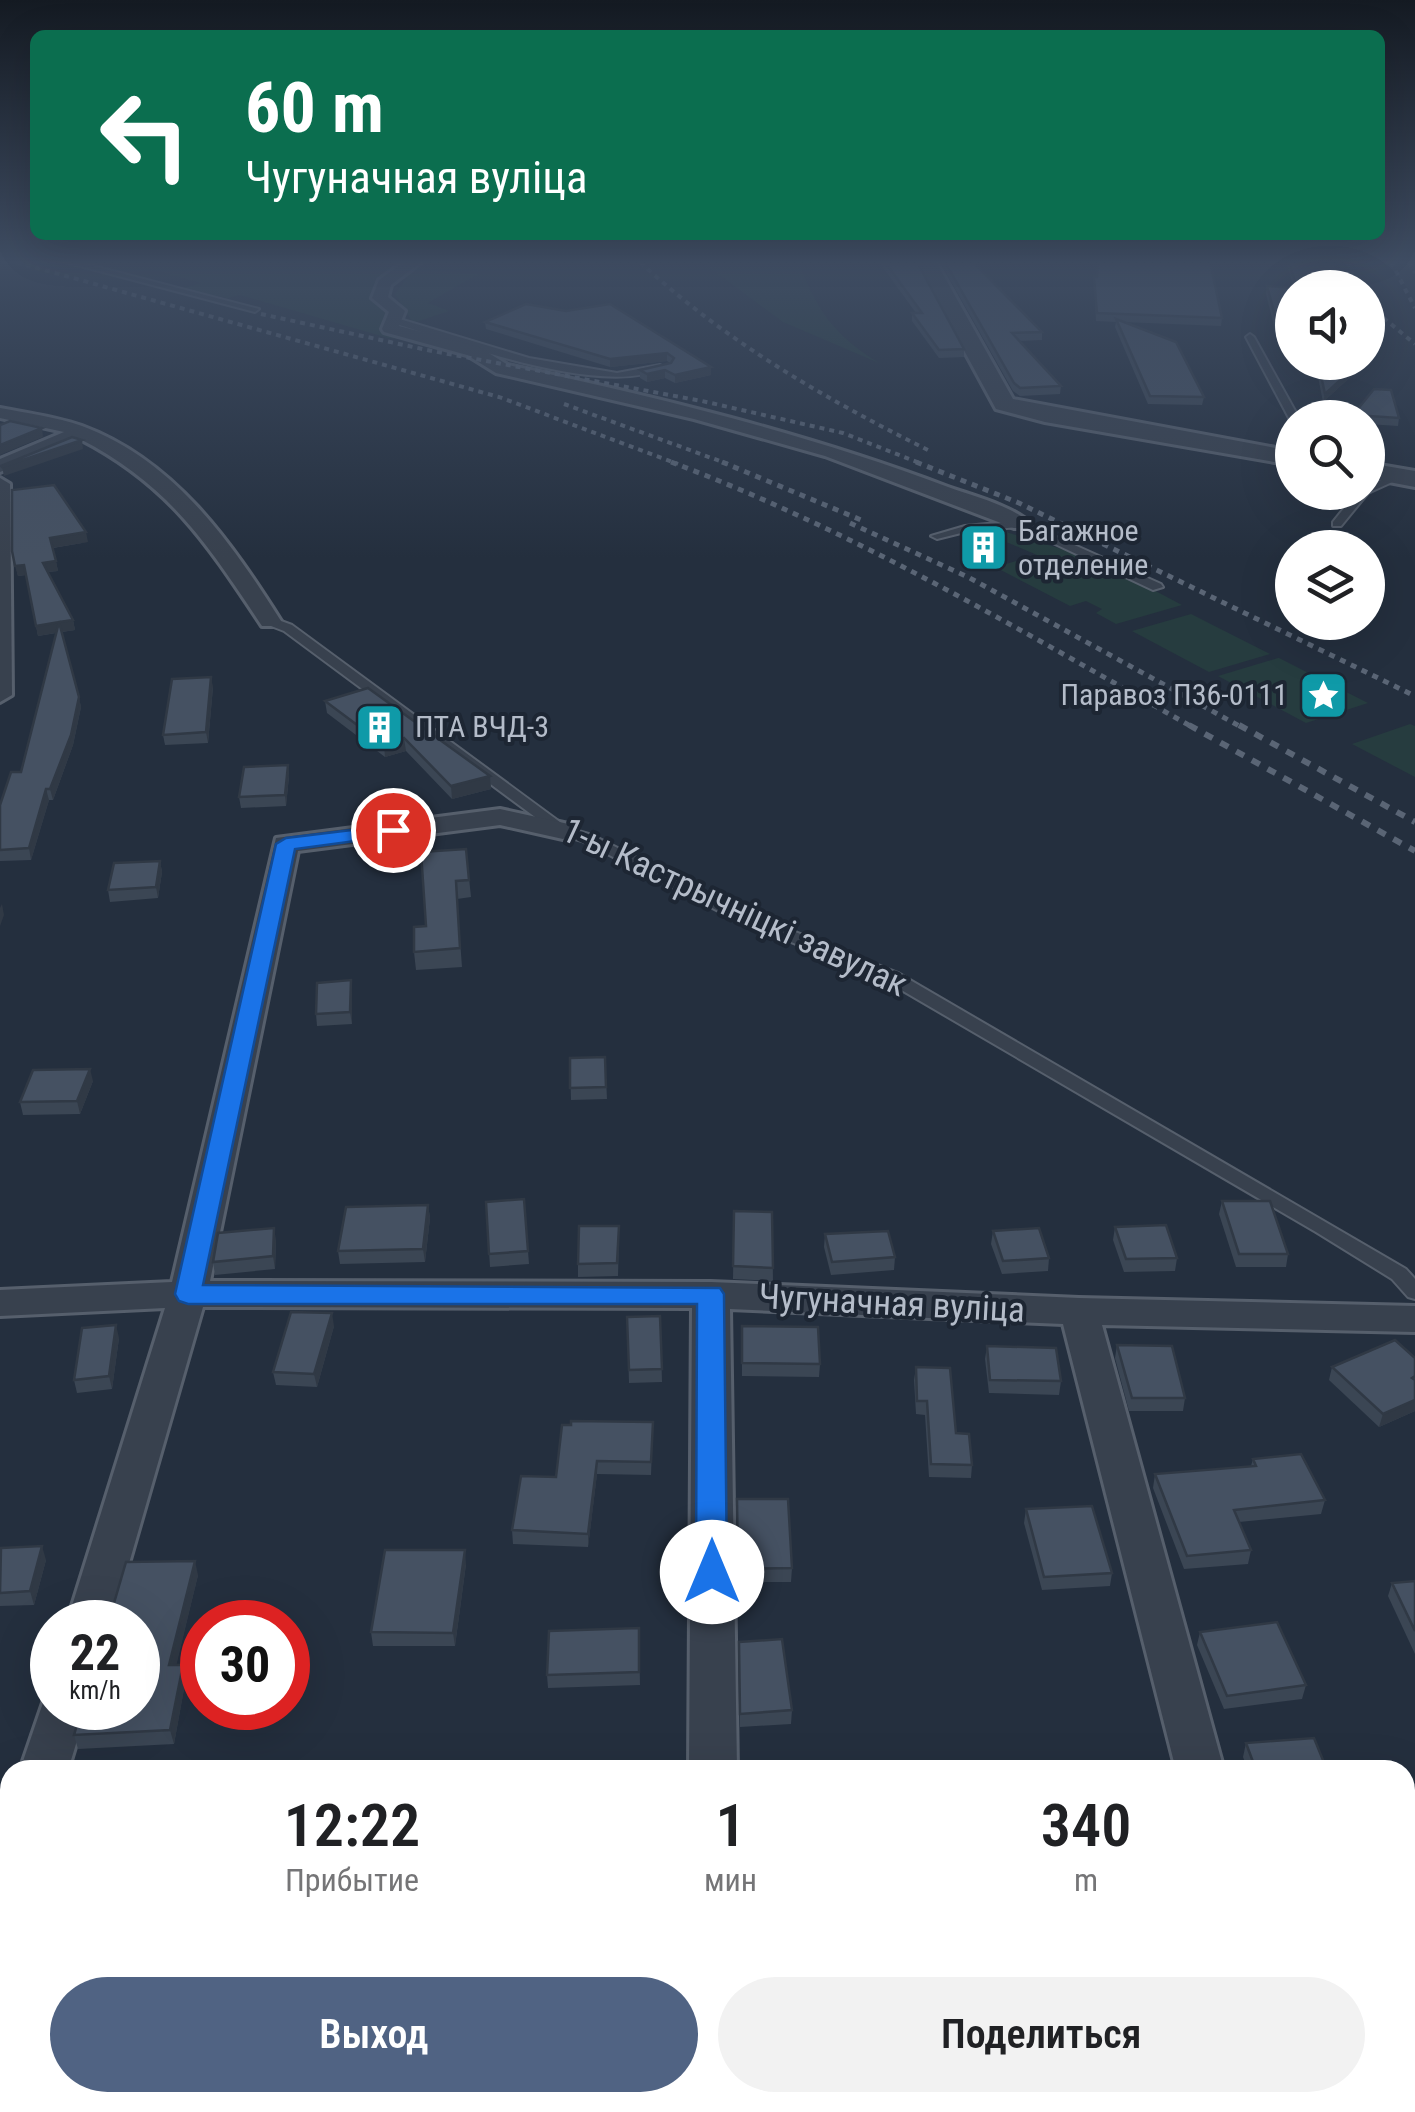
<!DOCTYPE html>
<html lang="ru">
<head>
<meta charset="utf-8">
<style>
	body { margin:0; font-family:"Roboto Condensed",sans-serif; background:#f2f2f2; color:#202124; height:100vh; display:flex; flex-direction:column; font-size:38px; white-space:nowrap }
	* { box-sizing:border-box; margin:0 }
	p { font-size:32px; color:#757577 }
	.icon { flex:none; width:55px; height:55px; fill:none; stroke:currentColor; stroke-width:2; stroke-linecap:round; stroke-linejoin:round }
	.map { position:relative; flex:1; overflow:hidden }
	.drawer { position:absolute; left:0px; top:1760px; width:1415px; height:352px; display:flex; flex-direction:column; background:#fff; border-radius:30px 30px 0 0; box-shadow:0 10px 40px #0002 }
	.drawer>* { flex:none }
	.hud { position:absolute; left:30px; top:30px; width:1355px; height:210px; border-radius:15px; box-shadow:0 10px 40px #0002; background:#0b6e4f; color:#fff; overflow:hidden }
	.fabs { position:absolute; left:1275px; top:270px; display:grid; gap:20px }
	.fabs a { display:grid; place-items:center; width:110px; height:110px; border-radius:50%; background:#fff; box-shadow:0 10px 40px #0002; font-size:50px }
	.speed { position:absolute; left:30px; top:1600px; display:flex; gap:20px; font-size:50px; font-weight:700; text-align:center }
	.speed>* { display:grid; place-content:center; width:130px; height:130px; border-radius:50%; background:#fff; box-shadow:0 10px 40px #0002; line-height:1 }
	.speed small { font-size:25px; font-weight:400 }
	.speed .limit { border:15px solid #d22; background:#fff; color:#111 }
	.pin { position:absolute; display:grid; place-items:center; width:85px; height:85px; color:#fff; margin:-42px; border:5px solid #fff; border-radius:50%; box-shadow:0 2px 10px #0007 }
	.me { position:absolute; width:110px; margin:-55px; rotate:0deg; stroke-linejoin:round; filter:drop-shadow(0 0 8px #0008) }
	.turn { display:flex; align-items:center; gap:35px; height:210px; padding:0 50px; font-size:45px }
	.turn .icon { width:130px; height:130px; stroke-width:2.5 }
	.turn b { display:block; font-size:70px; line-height:85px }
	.eta { display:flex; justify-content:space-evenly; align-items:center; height:170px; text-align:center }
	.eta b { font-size:60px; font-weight:600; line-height:70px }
	.button { display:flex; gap:20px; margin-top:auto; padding:20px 50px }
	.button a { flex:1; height:115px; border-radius:60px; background:#506383; color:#fff; font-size:40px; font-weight:600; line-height:115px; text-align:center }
	.button a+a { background:#f2f2f2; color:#202124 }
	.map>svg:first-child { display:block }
	.green { fill:#263c3f }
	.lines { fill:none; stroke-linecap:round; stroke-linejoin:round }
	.service-casing { stroke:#565f6c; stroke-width:4 }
	.minor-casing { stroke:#565f6c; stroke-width:6 }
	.tertiary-casing { stroke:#565f6c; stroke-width:6 }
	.service { fill:#38414e; fill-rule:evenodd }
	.minor { fill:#38414e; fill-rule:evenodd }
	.tertiary { fill:#38414e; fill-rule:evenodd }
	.rail-far2 { stroke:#5a6575; stroke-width:4; stroke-dasharray:5 5; stroke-linecap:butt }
	.rail-far1 { stroke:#5a6575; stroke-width:5; stroke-dasharray:6 6; stroke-linecap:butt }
	.rail { stroke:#5a6575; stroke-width:6; stroke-dasharray:9 9; stroke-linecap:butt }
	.wall { fill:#3b4654 }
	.shaded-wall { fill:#303945 }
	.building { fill:#455162; stroke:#303945; stroke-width:2.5 }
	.route { fill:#1a73e8; stroke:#114b97; stroke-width:2.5 }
	.labels { text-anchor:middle; stroke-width:8; stroke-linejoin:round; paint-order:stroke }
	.far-poi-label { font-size:30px; fill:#b4bcc9; stroke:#1d2633; text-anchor:start }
	.street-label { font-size:35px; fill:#b4bcc9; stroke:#1d2633 }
</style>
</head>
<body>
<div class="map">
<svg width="1415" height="2112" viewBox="0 0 1415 2112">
	<rect width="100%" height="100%" fill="#242f3e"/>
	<g class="green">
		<polygon points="79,262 405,262 377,282 374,297 392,312 384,328 405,339 388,338 240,295 228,298 180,289 201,283 151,269 128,275"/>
		<path d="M702,262H799C815,309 836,337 879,363L783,322Z"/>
		<polygon points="413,269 478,274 428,303 449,311 413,323 395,294"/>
		<polygon points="1003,531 1097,560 1182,605 1116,624 1096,613 1102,609 1086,601 1070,606 995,567 1037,555 990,535"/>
		<polygon points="1191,614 1270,654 1209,672 1132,631"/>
		<polygon points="1278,658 1279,658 1368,703 1306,723 1218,676"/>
		<polygon points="1410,724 1415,726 1415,777 1352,744"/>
	</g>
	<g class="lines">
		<defs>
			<g id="service">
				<polygon points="65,262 78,262 259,309 255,312"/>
				<path d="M393,317L529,358L617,373L660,365L665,368C600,398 458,343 390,322Z"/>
				<polygon points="1250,334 1254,337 1299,418 1292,418 1292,421 1289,418 1246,337"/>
				<polygon points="1397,473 1401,474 1401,478 1368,493 1341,526 1333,526 1333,522 1357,492 1368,492 1368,486"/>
				<polygon points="1021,521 1161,584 1163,587 1153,590 1019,527 965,532 937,539 931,536 965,526"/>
				<polygon points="270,617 292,625 568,828 592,835 740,910 898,973 1406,1269 1415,1279 1415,1299 1408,1297 1392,1279 1316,1232 886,981 728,916 582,841 558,834 284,631 266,624 264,621"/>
			</g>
			<g id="minor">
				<path d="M404,262H421L391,285L388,297L405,311L399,326L479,347L508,365C657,397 805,433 948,487C973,496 1013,506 1031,524L1028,528H1014L825,456L694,419L496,373L467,355L384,332L382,329L389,312L372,298L379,280Z"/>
				<path d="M0,408C27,413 56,417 82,426C174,460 231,542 281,621L278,626H262C208,545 170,485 80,439L0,472V459L64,432L0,418Z"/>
				<polygon points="0,478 10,484 12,695 0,702"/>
				<polygon points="500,809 573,825 577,831 563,839 500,825 298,851 210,1281 711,1282 1079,1298 1415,1306 1415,1332 1102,1325 1224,1770 1176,1770 1063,1324 730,1309 737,1770 689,1770 692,1308 203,1307 112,1622 67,1622 165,1308 0,1316 0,1290 172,1282 276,838"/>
				<polygon points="52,1692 52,1708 87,1708 68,1770 20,1770 46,1694"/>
				<polygon points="10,1858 10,1935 0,1939 0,1862"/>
				<rect x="686" y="2102" width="56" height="10"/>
				<polygon points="1260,2102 1316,2102 1318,2112 1262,2112"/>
			</g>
			<g id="tertiary">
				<polygon points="916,262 936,262 1013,399 1292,451 1292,465 1045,422 996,409"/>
				<polygon points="1368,463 1415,471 1415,487 1368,478"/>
			</g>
		</defs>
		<use href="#service" class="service-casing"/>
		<use href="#minor" class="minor-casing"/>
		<use href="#tertiary" class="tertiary-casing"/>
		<use href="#service" class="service"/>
		<use href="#minor" class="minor"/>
		<use href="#tertiary" class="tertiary"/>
		<g class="rail-far2">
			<polyline points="16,262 499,397 678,464"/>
			<path d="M640,262C726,342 827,400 932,452"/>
			<polyline points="1348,262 1357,288"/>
			<polyline points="1391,262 1415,308"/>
			<polyline points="1409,262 1415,273"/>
			<polyline points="1368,305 1415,344"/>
			<polyline points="261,314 427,350 702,401 843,433 922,464"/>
			<polyline points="564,404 728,464"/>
		</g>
		<g class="rail-far1">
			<path d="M671,462C855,531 1023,632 1194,728"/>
			<polyline points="722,462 866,522"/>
			<polyline points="916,462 1019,503 1415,696"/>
			<polyline points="850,523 968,577 1243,728"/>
		</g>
		<g class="rail">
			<polyline points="1189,725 1415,851"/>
			<polyline points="1239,725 1415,822"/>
		</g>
	</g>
	<g class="wall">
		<polygon points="879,262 917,262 964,349 964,357 939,358 912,321 912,313 916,313"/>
		<polygon points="940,262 973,262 1042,332 1042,340 1019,341 1061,386 1060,394 1020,396 1013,391"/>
		<polygon points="1286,262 1334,262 1344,288 1294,288"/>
		<polygon points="1094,277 1222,318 1221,326 1123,322 1204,397 1202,405 1148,404 1115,327 1116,322 1096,321"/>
		<polygon points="1267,286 1292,288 1292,347 1279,346 1266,294"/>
		<polygon points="610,304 711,375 675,383 665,378 647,382 640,378 640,370 670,363 667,361 610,367 486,329 485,322"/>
		<polygon points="1315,362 1360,362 1358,370 1323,402"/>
		<polygon points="1353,415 1399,418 1398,426 1368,424 1368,418 1353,418"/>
		<polygon points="88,542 53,548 58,571 48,572 73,620 75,630 62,632 81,707 73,745 53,800 49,800 31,860 0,861 0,805 21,772 56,633 38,636 26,575 18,576 12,551"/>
		<polygon points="213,687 208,743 165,745 163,735"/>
		<polygon points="325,701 490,776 491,789 452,799 406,751 385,757 327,713"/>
		<polygon points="288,765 289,776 286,806 241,808 239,797"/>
		<polygon points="466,849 471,897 457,899 462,967 416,970 414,952 426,926"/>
		<polygon points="160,861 162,872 158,898 110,902 108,890"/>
		<polygon points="352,992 352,1024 317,1026 316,1014"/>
		<polygon points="605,1057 607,1099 571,1100 570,1058"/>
		<polygon points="93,1081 80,1114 23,1115 20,1102"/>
		<polygon points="524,1199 529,1264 490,1267 486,1202"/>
		<polygon points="1222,1201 1288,1254 1286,1267 1236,1267 1219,1214"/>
		<polygon points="428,1205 430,1218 425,1262 340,1264 338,1251"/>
		<polygon points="734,1211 772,1212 773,1281 733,1279"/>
		<polygon points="1115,1227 1177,1258 1175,1271 1124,1272 1113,1240"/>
		<polygon points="993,1231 1049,1258 1048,1271 1002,1274 991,1244"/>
		<polygon points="825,1234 895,1257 894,1270 831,1275 824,1247"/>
		<polygon points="619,1239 618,1276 578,1277 578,1264"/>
		<polygon points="276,1240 275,1269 215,1275 213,1262"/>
		<polygon points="660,1316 662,1382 629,1383 627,1317"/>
		<polygon points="334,1326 317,1387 276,1385 273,1372"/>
		<polygon points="742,1326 820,1364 819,1377 742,1376"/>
		<polygon points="119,1338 112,1389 77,1393 74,1380"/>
		<polygon points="1117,1345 1185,1398 1183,1411 1129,1411 1115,1358"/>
		<polygon points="987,1346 1061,1381 1059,1395 989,1393 985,1359"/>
		<polygon points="1415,1358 1415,1411 1379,1427 1329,1380 1332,1367"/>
		<polygon points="916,1367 956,1433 972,1465 971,1478 929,1477 925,1415 916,1414 914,1380"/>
		<polygon points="653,1422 651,1475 597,1474 588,1547 513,1544 512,1530 556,1477"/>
		<polygon points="1253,1459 1325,1500 1321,1514 1239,1522 1251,1550 1248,1564 1184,1569 1153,1488 1155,1474 1251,1466"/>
		<polygon points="737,1499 792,1568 791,1582 738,1582"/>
		<polygon points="1026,1509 1112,1573 1110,1586 1042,1590 1024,1523"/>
		<polygon points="0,1551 46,1560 34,1605 0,1606"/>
		<polygon points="466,1564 455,1646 373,1646 371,1632"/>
		<polygon points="198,1575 176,1665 186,1678 174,1744 78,1749 74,1735 112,1610"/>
		<polygon points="1415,1581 1415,1654 1388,1596 1392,1583"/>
		<polygon points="639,1628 640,1685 548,1688 547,1675"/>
		<polygon points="1200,1632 1306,1685 1302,1699 1224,1709 1197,1645"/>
		<polygon points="739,1642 792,1710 791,1724 740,1727"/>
		<polygon points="1246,1743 1327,1770 1248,1770 1243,1757"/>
		<polygon points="1405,2005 1415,2035 1415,2093 1405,2094"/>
		<polygon points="1125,2102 1199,2102 1126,2107"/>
	</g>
	<g class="shaded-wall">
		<polygon points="667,353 667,361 610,367 610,359"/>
		<polygon points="1360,362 1358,370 1323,402 1325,394"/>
		<polygon points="711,367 711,375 675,383 675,375"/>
		<polygon points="665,370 665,378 647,382 647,374"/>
		<polygon points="42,428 43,437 0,455 0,445"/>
		<polygon points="82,440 83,449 4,476 2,467"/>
		<polygon points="86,532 88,542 52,548 50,538"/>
		<polygon points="56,561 58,571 45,572 43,563"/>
		<polygon points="24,565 26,575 18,576 15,566"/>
		<polygon points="73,620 75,630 61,632 59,622"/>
		<polygon points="59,622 61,632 38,636 36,626"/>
		<polygon points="211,677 213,687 208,743 206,732"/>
		<polygon points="79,697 81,707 73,745 53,800 50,789"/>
		<polygon points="404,738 406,751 385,757 384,745"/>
		<polygon points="288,765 289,776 286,806 285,795"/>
		<polygon points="490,776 491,789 452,799 451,786"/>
		<polygon points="46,789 49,800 31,860 29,848"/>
		<polygon points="160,861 162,872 158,898 156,887"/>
		<polygon points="2,904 4,915 0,926 0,908"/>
		<polygon points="351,980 352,992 352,1024 350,1012"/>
		<polygon points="90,1069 93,1081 80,1114 77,1101"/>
		<polygon points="428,1205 430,1218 425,1262 423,1249"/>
		<polygon points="274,1228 276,1240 275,1269 273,1256"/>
		<polygon points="332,1313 334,1326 317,1387 314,1374"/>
		<polygon points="116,1325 119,1338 112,1389 109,1376"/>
		<polygon points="1415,1400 1415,1411 1379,1427 1383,1414"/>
		<polygon points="597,1461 597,1474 588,1547 588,1534"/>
		<polygon points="42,1546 46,1560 34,1605 30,1591"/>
		<polygon points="465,1550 466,1564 455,1646 453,1633"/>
		<polygon points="195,1561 198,1575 173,1679 169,1665"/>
		<polygon points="183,1665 186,1678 174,1744 170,1730"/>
	</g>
	<g class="building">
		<polygon points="885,262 917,262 964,349 939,350 912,313 922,313"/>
		<polygon points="945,262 973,262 1042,332 1012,333 1061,386 1020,388 1014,383"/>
		<polygon points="1098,262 1210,262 1222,318 1097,313 1094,277 1097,277"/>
		<polygon points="1289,262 1334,262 1344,288 1297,288"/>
		<polygon points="1267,286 1294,288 1292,339 1281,338"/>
		<polygon points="526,304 566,311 610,304 711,367 675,375 665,370 647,374 640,370 671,363 674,358 667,353 610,359 485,322"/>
		<polygon points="1116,319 1176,342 1204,397 1150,396"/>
		<polygon points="1318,362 1360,362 1325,394"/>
		<polygon points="1374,389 1391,390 1399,418 1353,415"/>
		<polygon points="10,421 42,428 0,445 0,425"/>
		<polygon points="72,437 82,440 2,467 1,466"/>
		<polygon points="54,485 86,532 50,538 56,561 43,563 73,620 59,622 79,697 71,735 50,789 46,789 29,848 0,850 0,805 11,772 21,772 59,622 36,626 24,565 15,566 12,551 12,490"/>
		<polygon points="211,677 206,732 163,735 172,679"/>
		<polygon points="368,688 490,776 451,786 404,738 384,745 325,701"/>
		<polygon points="288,765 285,795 239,797 244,767"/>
		<polygon points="466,849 469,880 456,881 460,948 414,952 414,927 426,926 421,852"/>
		<polygon points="160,861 156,887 108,890 114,863"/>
		<polygon points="351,980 350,1012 316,1014 317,983"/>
		<polygon points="605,1057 606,1087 570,1088 570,1058"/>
		<polygon points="90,1069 77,1101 20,1102 33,1070"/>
		<polygon points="524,1199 528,1251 489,1254 486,1202"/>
		<polygon points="1222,1201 1270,1201 1288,1254 1239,1254"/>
		<polygon points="428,1205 423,1249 338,1251 346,1207"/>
		<polygon points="734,1211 772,1212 773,1268 733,1266"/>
		<polygon points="1166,1225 1177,1258 1126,1259 1115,1227"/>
		<polygon points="579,1226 619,1226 617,1263 578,1264"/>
		<polygon points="274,1228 273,1256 213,1262 218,1233"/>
		<polygon points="1039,1228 1049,1258 1003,1261 993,1231"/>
		<polygon points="888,1231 895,1257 832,1262 825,1234"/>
		<polygon points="291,1312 332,1313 314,1374 273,1372"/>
		<polygon points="660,1316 662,1369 629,1370 627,1317"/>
		<polygon points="116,1325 109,1376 74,1380 82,1328"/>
		<polygon points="742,1326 818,1327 820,1364 742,1363"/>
		<polygon points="1395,1340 1415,1358 1415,1376 1412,1378 1415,1380 1415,1400 1383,1414 1332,1367"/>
		<polygon points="1117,1345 1172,1346 1185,1398 1132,1398"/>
		<polygon points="987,1346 1056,1348 1061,1381 990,1380"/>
		<polygon points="916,1367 950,1368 956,1433 969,1434 972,1465 931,1464 927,1401 917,1401"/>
		<polygon points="571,1421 653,1422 651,1462 597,1461 588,1534 512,1530 521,1476 556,1477 562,1425 571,1425"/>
		<polygon points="1301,1454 1325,1500 1234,1510 1251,1550 1187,1556 1155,1474 1256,1466 1253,1459"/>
		<polygon points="737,1499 788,1499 792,1568 738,1569"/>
		<polygon points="1092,1506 1112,1573 1044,1577 1026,1509"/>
		<polygon points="42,1546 30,1591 0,1593 1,1548"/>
		<polygon points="385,1550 465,1550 453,1633 371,1632"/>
		<polygon points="195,1561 169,1665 183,1665 170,1730 74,1735 82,1708 138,1708 138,1622 99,1622 102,1612 112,1610 126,1562"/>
		<polygon points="1415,1581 1415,1631 1392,1583"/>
		<polygon points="1277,1622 1306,1685 1227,1696 1200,1632"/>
		<polygon points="639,1628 639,1672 547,1675 549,1631"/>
		<polygon points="782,1639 792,1710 740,1714 739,1642"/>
		<polygon points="1314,1738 1327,1770 1256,1770 1246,1743"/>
		<polygon points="1405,2005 1415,2035 1415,2080 1405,2081"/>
		<polygon points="19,2102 17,2112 0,2112 0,2104"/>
	</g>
	<linearGradient id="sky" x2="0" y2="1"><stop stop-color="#141a22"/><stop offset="0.47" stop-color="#3f4d63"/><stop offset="1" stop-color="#3f4d63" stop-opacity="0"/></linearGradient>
	<rect width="1415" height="558" fill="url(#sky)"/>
	<polygon class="route" points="393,825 400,826 400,835 295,849 203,1285 720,1288 724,1294 727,1572 723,1581 712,1584 701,1581 696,1572 697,1304 188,1304 179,1301 175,1294 276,844 286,838"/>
	<defs>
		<symbol id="building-square" viewBox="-11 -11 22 22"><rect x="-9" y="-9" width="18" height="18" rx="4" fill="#0f9aa8" stroke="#1d2633"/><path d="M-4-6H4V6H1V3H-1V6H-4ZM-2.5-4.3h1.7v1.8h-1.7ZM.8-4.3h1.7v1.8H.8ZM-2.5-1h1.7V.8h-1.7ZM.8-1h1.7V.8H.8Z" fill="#fff"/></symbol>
		<symbol id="sight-square" viewBox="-11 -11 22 22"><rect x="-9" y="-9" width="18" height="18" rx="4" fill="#0f9aa8" stroke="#1d2633"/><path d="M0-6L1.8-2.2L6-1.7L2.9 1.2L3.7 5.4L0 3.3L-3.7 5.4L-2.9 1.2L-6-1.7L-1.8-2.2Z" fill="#fff"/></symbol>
	</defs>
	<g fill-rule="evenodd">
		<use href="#building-square" x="956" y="520" width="55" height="55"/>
		<use href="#sight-square" x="1296" y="668" width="55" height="55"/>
		<use href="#building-square" x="352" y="700" width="55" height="55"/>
	</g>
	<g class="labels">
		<g class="far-poi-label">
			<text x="1018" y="541">Багажное<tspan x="1018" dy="34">отделение</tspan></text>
			<text x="1288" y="705" text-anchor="end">Паравоз П36-0111</text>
			<text x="415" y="737">ПТА ВЧД-3</text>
		</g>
		<g class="street-label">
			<text transform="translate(735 907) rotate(25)" y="12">1-ы Кастрычніцкі завулак</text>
			<text transform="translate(892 1303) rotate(3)" y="12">Чугуначная вуліца</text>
		</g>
	</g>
</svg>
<div class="fabs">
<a><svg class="icon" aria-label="sound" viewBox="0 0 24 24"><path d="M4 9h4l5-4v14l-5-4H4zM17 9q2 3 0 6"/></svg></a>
<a><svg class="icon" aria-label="search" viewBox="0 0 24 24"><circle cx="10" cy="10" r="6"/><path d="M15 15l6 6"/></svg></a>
<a><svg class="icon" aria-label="layers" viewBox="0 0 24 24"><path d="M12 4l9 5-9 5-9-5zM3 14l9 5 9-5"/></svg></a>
</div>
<div class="speed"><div>22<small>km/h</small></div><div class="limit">30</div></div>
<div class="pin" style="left:393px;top:830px;background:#d93025"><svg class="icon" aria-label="arrive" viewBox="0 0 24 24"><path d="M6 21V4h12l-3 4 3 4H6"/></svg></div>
<svg class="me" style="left:712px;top:1572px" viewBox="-20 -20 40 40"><circle r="19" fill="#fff"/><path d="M0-13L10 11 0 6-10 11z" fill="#1a73e8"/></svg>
<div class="hud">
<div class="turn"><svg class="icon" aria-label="left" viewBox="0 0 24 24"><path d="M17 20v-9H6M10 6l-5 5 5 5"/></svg><div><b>60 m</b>Чугуначная вуліца</div></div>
</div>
<section class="drawer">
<div class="eta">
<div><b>12:22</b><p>Прибытие</p></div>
<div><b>1</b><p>мин</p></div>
<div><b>340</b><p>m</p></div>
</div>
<div class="button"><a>Выход</a><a>Поделиться</a></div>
</section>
</div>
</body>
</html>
